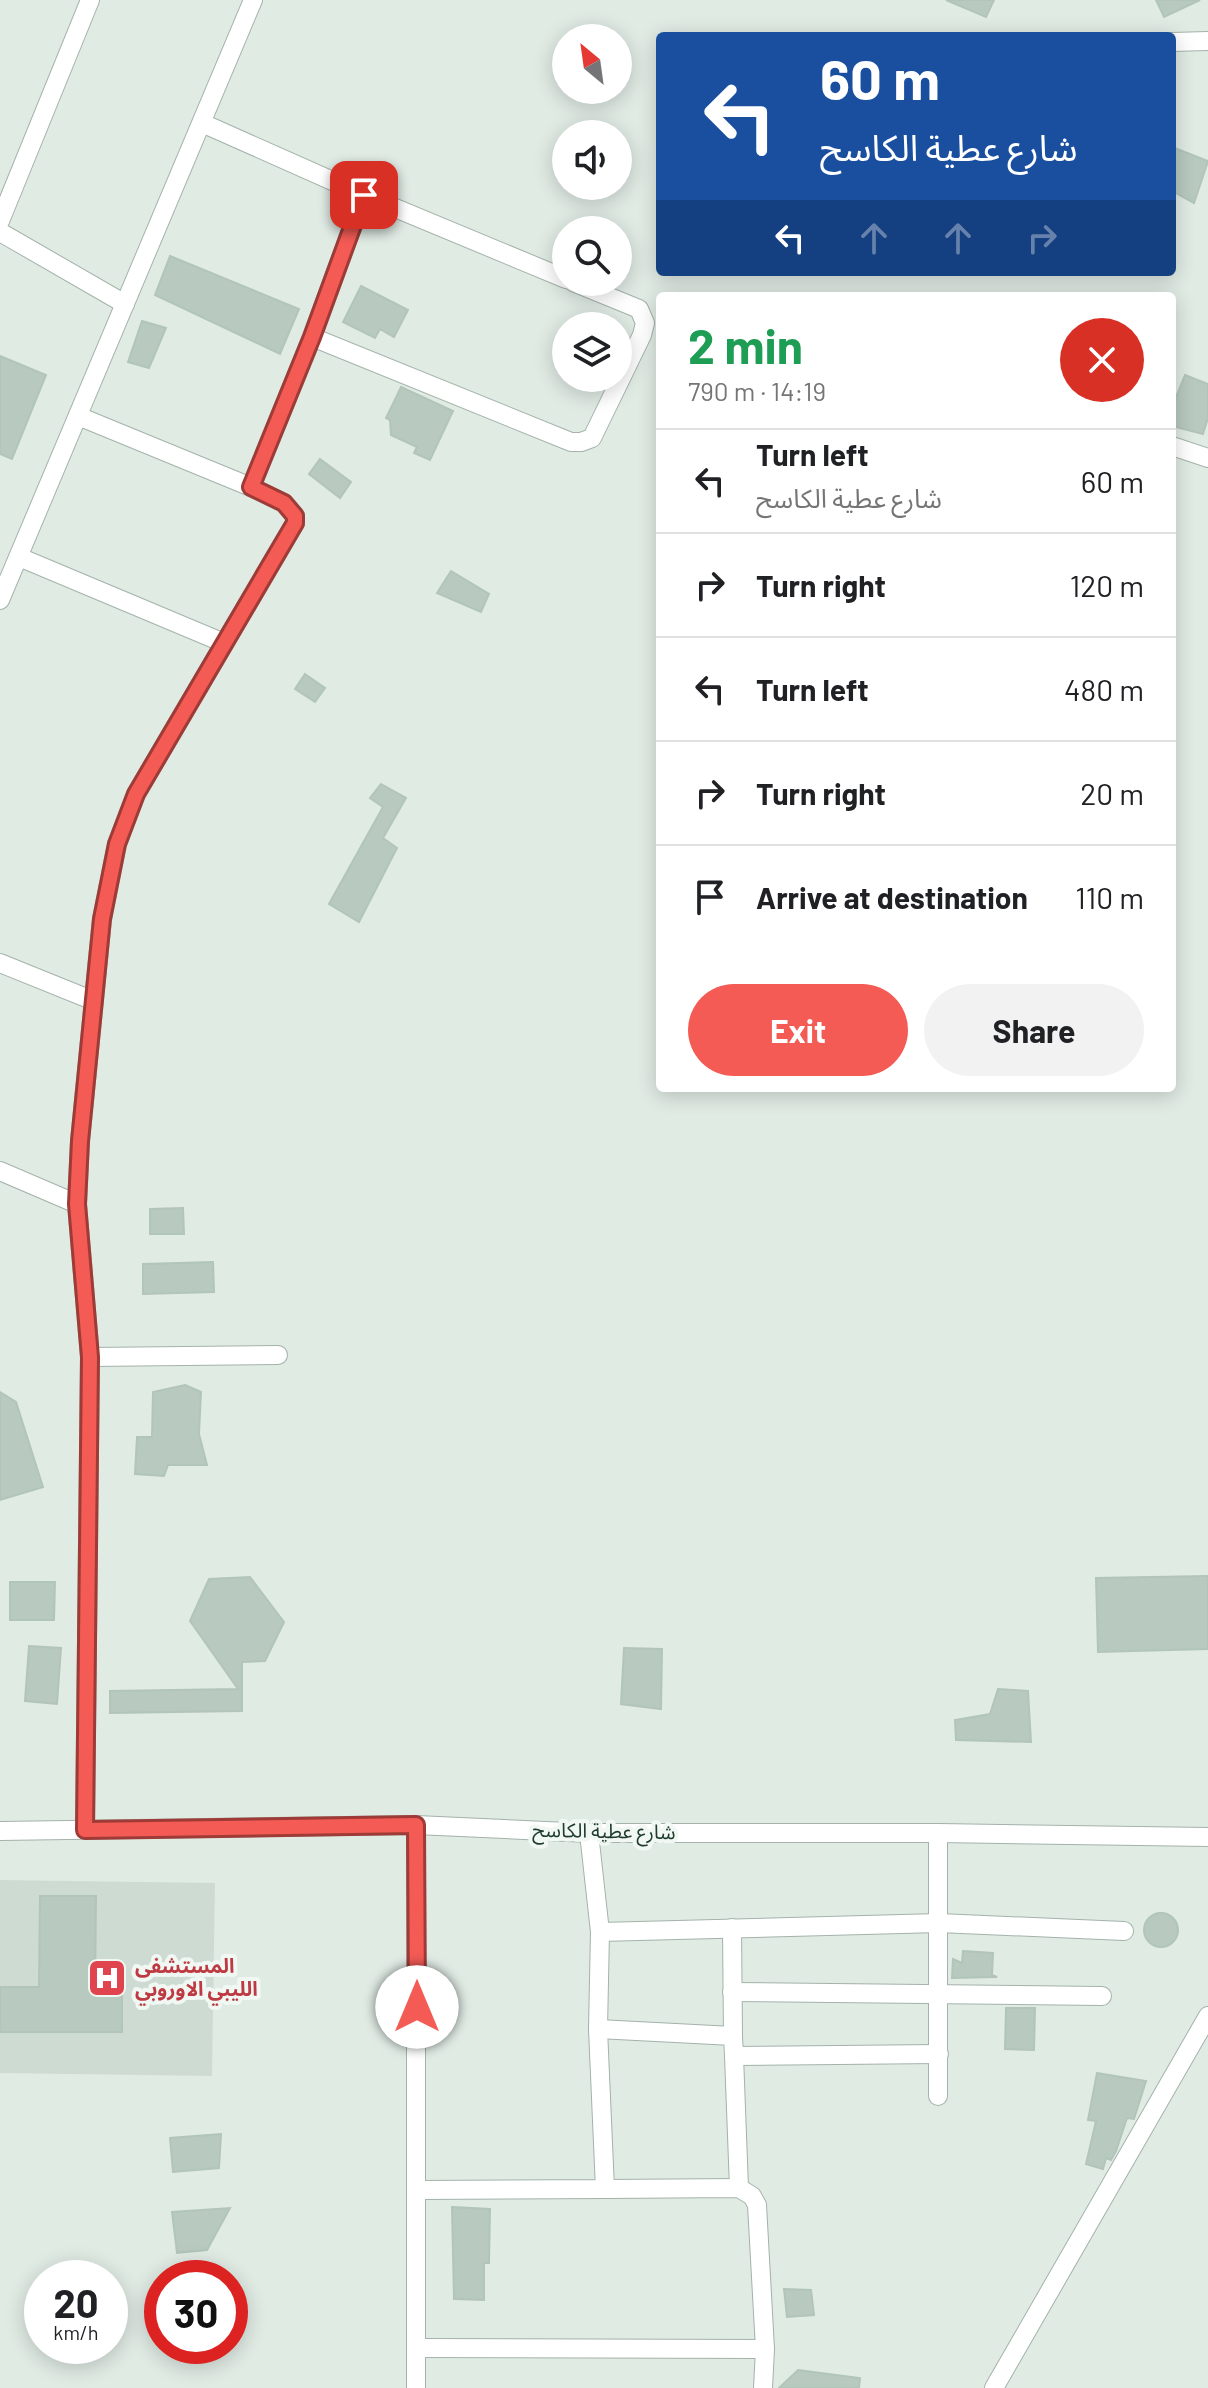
<!DOCTYPE html>
<html lang="en">
<head>
<meta charset="utf-8">
<style>
	body { margin:0; font-family:Barlow,"Noto Sans Arabic",sans-serif; background:#f2f2f2; color:#202124; height:100vh; display:flex; flex-direction:column; font-size:30px; white-space:nowrap }
	* { box-sizing:border-box; margin:0 }
	p { font-size:26px; color:#757577 }
	.icon { flex:none; width:44px; height:44px; fill:none; stroke:currentColor; stroke-width:2; stroke-linecap:round; stroke-linejoin:round }
	.map { position:relative; flex:1; overflow:hidden }
	.panel { position:absolute; left:656px; top:292px; width:520px; height:800px; display:flex; flex-direction:column; background:#fff; border-radius:8px; box-shadow:0 4px 20px #0003 }
	.panel>* { flex:none }
	.hud { position:absolute; left:656px; top:32px; width:520px; height:244px; border-radius:8px; box-shadow:0 4px 20px #0003; background:#1a4fa0; color:#fff; overflow:hidden }
	.needle { width:52px; rotate:331deg }
	.tools { position:absolute; left:552px; top:24px; display:grid; gap:16px }
	.tools a { display:grid; place-items:center; width:80px; height:80px; border-radius:50%; background:#fff; box-shadow:0 4px 20px #0003; font-size:40px }
	.speed { position:absolute; left:24px; top:2260px; display:flex; gap:16px; font-size:40px; font-weight:700; text-align:center }
	.speed>* { display:grid; place-content:center; width:104px; height:104px; border-radius:50%; background:#fff; box-shadow:0 4px 20px #0003; line-height:1 }
	.speed small { font-size:20px; font-weight:400 }
	.speed .limit { border:12px solid #d22; background:#fff; color:#111 }
	.pin { position:absolute; display:grid; place-items:center; width:68px; height:68px; color:#fff; margin:-34px; border-radius:16px; box-shadow:0 4px 12px #0006 }
	.me { position:absolute; width:88px; margin:-44px; rotate:0deg; stroke-linejoin:round; filter:drop-shadow(0 0 6px #0008) }
	.turn { display:flex; align-items:center; gap:28px; height:168px; padding:0 32px; font-size:36px }
	.turn .icon { width:104px; height:104px; stroke-width:2.5 }
	.turn b { display:block; font-size:56px; line-height:68px }
	.lanes { display:flex; align-items:center; height:76px; padding:0 32px; background:#0003; justify-content:center; gap:40px; direction:ltr }
	.lanes .off { opacity:.35 }
	.round { display:grid; place-items:center; flex:none; width:84px; height:84px; border-radius:42px; background:#f2f2f2 }
	.summary { display:flex; align-items:center; justify-content:space-between; height:136px; padding:0 32px }
	h1 { font-size:48px; font-weight:700; line-height:60px; color:#1e9e55 }
	.button { display:flex; gap:16px; margin-top:auto; padding:16px 32px }
	.button a { flex:1; height:92px; border-radius:48px; background:#f45b55; color:#fff; font-size:32px; font-weight:700; line-height:92px; text-align:center }
	.button a+a { background:#f2f2f2; color:#202124 }
	ul { padding:0; list-style:none }
	li { display:flex; align-items:center; gap:24px; height:104px; padding:0 32px; border-top:2px solid #e0e0e0 }
	li div { flex:1 }
	li b { display:block; font-size:30px }
	li em { font-style:normal }
	.map>svg:first-child { display:block }
	.built { fill:#cedbd3 }
	.building { fill:#b8c9bf; stroke:#b2c5b9; stroke-width:2 }
	.lines { fill:none; stroke-linecap:round; stroke-linejoin:round }
	.minor-casing { stroke:#a3b3aa; stroke-width:20 }
	.minor { stroke:#fff; stroke-width:18 }
	.route-casing { stroke:#9f3b37; stroke-width:20 }
	.route { stroke:#f45b55; stroke-width:14 }
	.labels { text-anchor:middle; stroke-width:8; stroke-linejoin:round; paint-order:stroke }
	.street-label { font-size:20px; fill:#203c2f; stroke:#f1f8f3 }
	.health-label { font-size:20px; font-weight:bold; fill:#be3a42; stroke:#f1f8f3; text-anchor:start }
</style>
</head>
<body>
<div class="map">
<svg width="1208" height="2388" viewBox="0 0 1208 2388">
	<rect width="100%" height="100%" fill="#e0ebe4"/>
	<polygon class="built" points="0,1880 215,1883 212,2076 0,2073"/>
	<g class="building">
		<polygon points="946,0 994,0 986,17"/>
		<polygon points="1156,0 1200,0 1164,17"/>
		<polygon points="1172,147 1208,161 1194,203 1172,191"/>
		<polygon points="170,256 299,309 280,354 155,295"/>
		<polygon points="361,286 408,310 394,337 380,329 375,338 343,322"/>
		<polygon points="142,321 166,328 149,368 128,362"/>
		<polygon points="0,356 46,375 12,459 0,454"/>
		<polygon points="1185,375 1208,384 1208,418 1203,434 1172,426 1172,407"/>
		<polygon points="401,387 453,411 430,460 414,453 417,447 391,435 390,420 386,418"/>
		<polygon points="320,459 351,482 340,498 309,474"/>
		<polygon points="451,571 489,594 481,612 437,593"/>
		<polygon points="305,674 325,688 315,702 295,689"/>
		<polygon points="381,784 406,798 383,838 397,848 359,922 329,904 383,807 370,798"/>
		<polygon points="183,1208 184,1234 150,1234 150,1209"/>
		<polygon points="213,1262 214,1292 143,1294 143,1264"/>
		<polygon points="185,1385 201,1392 199,1434 207,1465 168,1465 164,1476 135,1474 137,1437 152,1437 153,1392"/>
		<polygon points="0,1392 16,1402 43,1487 0,1500"/>
		<polygon points="1208,1576 1208,1649 1098,1652 1096,1578"/>
		<polygon points="250,1577 284,1622 265,1661 242,1662 242,1711 110,1713 110,1691 238,1689 190,1621 209,1579"/>
		<polygon points="10,1582 55,1582 54,1620 10,1620"/>
		<polygon points="29,1646 61,1648 57,1704 25,1701"/>
		<polygon points="624,1648 662,1649 661,1709 621,1704"/>
		<polygon points="998,1689 1028,1691 1031,1742 956,1740 955,1720 990,1714"/>
		<polygon points="40,1896 96,1896 95,1996 122,1996 122,2032 0,2032 0,1987 39,1987"/>
		<circle cx="1161" cy="1930" r="17"/>
		<polygon points="963,1951 993,1953 992,1975 997,1977 952,1978 953,1959 962,1963"/>
		<polygon points="1006,2008 1035,2008 1034,2050 1005,2049"/>
		<polygon points="1097,2073 1146,2081 1134,2119 1127,2118 1116,2151 1111,2160 1106,2158 1103,2169 1086,2164 1096,2121 1088,2120"/>
		<polygon points="221,2134 219,2168 173,2172 170,2138"/>
		<polygon points="452,2207 490,2209 489,2263 484,2263 484,2300 454,2299"/>
		<polygon points="230,2208 207,2250 177,2253 172,2212"/>
		<polygon points="784,2289 811,2290 814,2315 787,2317"/>
		<polygon points="798,2370 860,2378 859,2388 779,2388"/>
	</g>
	<g class="lines">
		<defs>
			<g id="minor">
				<polyline points="1172,42 1208,41"/>
				<polyline points="202,123 364,195 566,279"/>
				<polyline points="0,221 90,0"/>
				<polyline points="0,232 125,304"/>
				<polyline points="312,337 571,442 581,442 592,438 642,335 645,323 639,309 573,282"/>
				<polyline points="78,416 251,487 284,503 295,516 295,523 136,794 117,844 102,919 80,1141 77,1204 90,1357"/>
				<polyline points="1172,446 1208,458"/>
				<polyline points="251,487 312,337 364,195"/>
				<polyline points="19,557 224,643"/>
				<polyline points="0,600 253,0"/>
				<polyline points="0,963 94,1001"/>
				<polyline points="0,1171 77,1204"/>
				<polyline points="85,1830 90,1357 278,1355"/>
				<polyline points="0,1831 416,1825 589,1833 938,1833 1208,1837"/>
				<polyline points="938,1833 938,2096"/>
				<polyline points="732,1928 733,2036"/>
				<polyline points="600,1932 939,1923 1124,1931"/>
				<polyline points="732,1992 1102,1996"/>
				<polyline points="598,2029 733,2036 734,2056 939,2054"/>
				<polyline points="734,2056 739,2188"/>
				<polyline points="605,2189 739,2188 752,2196 757,2205 765,2349 763,2388"/>
				<polyline points="418,2190 605,2189 598,2029 600,1932 589,1833"/>
				<polyline points="416,2348 765,2349"/>
				<polyline points="416,2388 416,1825"/>
				<polyline points="994,2388 1208,2016"/>
			</g>
		</defs>
		<use href="#minor" class="minor-casing"/>
		<use href="#minor" class="minor"/>
	</g>
	<g class="lines">
		<defs>
			<polyline id="route" points="364,195 312,337 251,487 284,503 295,516 295,523 136,794 117,844 102,919 80,1141 77,1204 90,1357 85,1830 416,1825 417,2007"/>
		</defs>
		<use href="#route" class="route-casing"/>
		<use href="#route" class="route"/>
	</g>
	<defs>
		<symbol id="hospital-square" viewBox="-11 -11 22 22"><rect x="-9" y="-9" width="18" height="18" rx="4" fill="#e0444e" stroke="#f1f8f3"/><path d="M-5-5h3v3.5h4V-5h3V5h-3V1.5h-4V5h-3Z" fill="#fff"/></symbol>
	</defs>
	<g fill-rule="evenodd">
		<use href="#hospital-square" x="85" y="1956" width="44" height="44"/>
	</g>
	<g class="labels">
		<g class="street-label">
			<text transform="translate(604 1831) rotate(1)" y="7">شارع عطية الكاسح</text>
		</g>
		<g class="health-label">
			<text x="135" y="1973">المستشفی<tspan x="135" dy="23">الليبي الاوروبي</tspan></text>
		</g>
	</g>
</svg>
<div class="tools">
<a><svg class="needle" viewBox="-14 -14 28 28"><path d="M0-13l5 13h-10z" fill="#e53935"/><path d="M0 13l5-13h-10z" fill="#757577"/></svg></a>
<a><svg class="icon" aria-label="sound" viewBox="0 0 24 24"><path d="M4 9h4l5-4v14l-5-4H4zM17 9q2 3 0 6"/></svg></a>
<a><svg class="icon" aria-label="search" viewBox="0 0 24 24"><circle cx="10" cy="10" r="6"/><path d="M15 15l6 6"/></svg></a>
<a><svg class="icon" aria-label="layers" viewBox="0 0 24 24"><path d="M12 4l9 5-9 5-9-5zM3 14l9 5 9-5"/></svg></a>
</div>
<div class="speed"><div>20<small>km/h</small></div><div class="limit">30</div></div>
<div class="pin" style="left:364px;top:195px;background:#d93025"><svg class="icon" aria-label="arrive" viewBox="0 0 24 24"><path d="M6 21V4h12l-3 4 3 4H6"/></svg></div>
<svg class="me" style="left:417px;top:2007px" viewBox="-20 -20 40 40"><circle r="19" fill="#fff"/><path d="M0-13L10 11 0 6-10 11z" fill="#f45b55"/></svg>
<div class="hud">
<div class="turn"><svg class="icon" aria-label="left" viewBox="0 0 24 24"><path d="M17 20v-9H6M10 6l-5 5 5 5"/></svg><div><b>60 m</b>شارع عطية الكاسح</div></div>
<div class="lanes"><svg class="icon" aria-label="left" viewBox="0 0 24 24"><path d="M17 20v-9H6M10 6l-5 5 5 5"/></svg><svg class="icon off" aria-label="ahead" viewBox="0 0 24 24"><path d="M12 20V5M6 11l6-6 6 6"/></svg><svg class="icon off" aria-label="ahead" viewBox="0 0 24 24"><path d="M12 20V5M6 11l6-6 6 6"/></svg><svg class="icon off" aria-label="right" viewBox="0 0 24 24"><path d="M7 20v-9h11M14 6l5 5-5 5"/></svg></div>
</div>
<section class="panel">
<div class="summary"><div><h1>2 min</h1><p>790 m · 14:19</p></div><a class="round" style="background:#d93025;color:#fff"><svg class="icon" aria-label="close" viewBox="0 0 24 24"><path d="M6 6l12 12M18 6L6 18"/></svg></a></div>
<ul>
<li><svg class="icon" aria-label="left" viewBox="0 0 24 24"><path d="M17 20v-9H6M10 6l-5 5 5 5"/></svg><div><b>Turn left</b><p>شارع عطية الكاسح</p></div><em>60 m</em></li>
<li><svg class="icon" aria-label="right" viewBox="0 0 24 24"><path d="M7 20v-9h11M14 6l5 5-5 5"/></svg><div><b>Turn right</b></div><em>120 m</em></li>
<li><svg class="icon" aria-label="left" viewBox="0 0 24 24"><path d="M17 20v-9H6M10 6l-5 5 5 5"/></svg><div><b>Turn left</b></div><em>480 m</em></li>
<li><svg class="icon" aria-label="right" viewBox="0 0 24 24"><path d="M7 20v-9h11M14 6l5 5-5 5"/></svg><div><b>Turn right</b></div><em>20 m</em></li>
<li><svg class="icon" aria-label="arrive" viewBox="0 0 24 24"><path d="M6 21V4h12l-3 4 3 4H6"/></svg><div><b>Arrive at destination</b></div><em>110 m</em></li>
</ul>
<div class="button"><a>Exit</a><a>Share</a></div>
</section>
</div>
</body>
</html>
